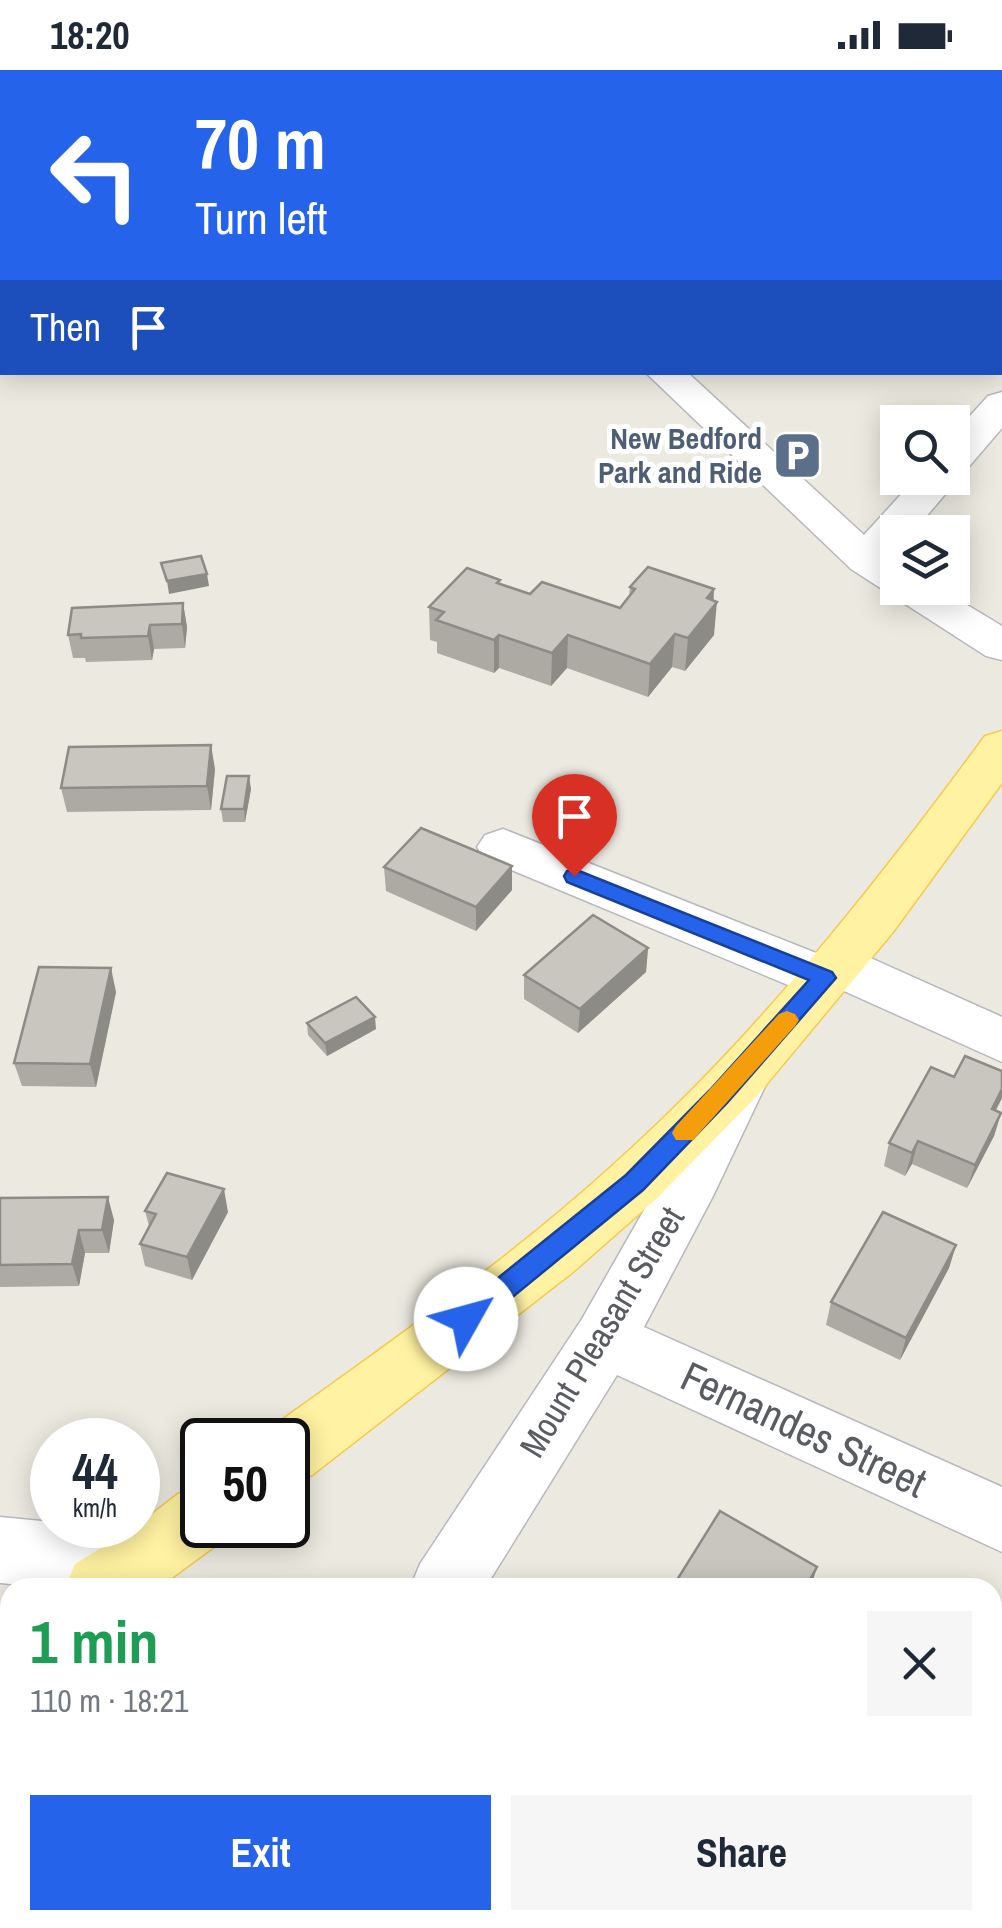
<!DOCTYPE html>
<html lang="en">
<head>
<meta charset="utf-8">
<style>
	body { margin:0; font-family:"Archivo Narrow",sans-serif; background:#f6f6f7; color:#1f2937; height:100vh; display:flex; flex-direction:column; font-size:38px; white-space:nowrap }
	* { box-sizing:border-box; margin:0 }
	p { font-size:32px; color:#747a83 }
	.icon { flex:none; width:55px; height:55px; fill:none; stroke:currentColor; stroke-width:2; stroke-linecap:round; stroke-linejoin:round }
	.map { position:relative; flex:1; overflow:hidden }
	.details { position:absolute; left:0px; top:1508px; width:1002px; height:352px; display:flex; flex-direction:column; background:#fff; border-radius:30px 30px 0 0; box-shadow:0 5px 25px #0003 }
	.details>* { flex:none }
	.top-card { position:absolute; left:0px; top:0px; width:1002px; height:305px; box-shadow:0 5px 25px #0003; background:#2563eb; color:#fff; overflow:hidden }
	.tools { position:absolute; left:880px; top:335px; display:grid; gap:20px }
	.tools a { display:grid; place-items:center; width:90px; height:90px; border-radius:0px; background:#fff; box-shadow:0 5px 25px #0003; font-size:50px }
	.speed { position:absolute; left:30px; top:1348px; display:flex; gap:20px; font-size:50px; font-weight:700; text-align:center }
	.speed>* { display:grid; place-content:center; width:130px; height:130px; border-radius:50%; background:#fff; box-shadow:0 5px 25px #0003; line-height:1 }
	.speed small { font-size:25px; font-weight:400 }
	.speed .limit { border:5px solid #111; border-radius:15px; background:#fff; color:#111 }
	.pin { position:absolute; display:grid; place-items:center; width:85px; height:85px; color:#fff; margin:-102px -42px; border-radius:50% 50% 50% 0; rotate:-45deg; box-shadow:0 0 10px #0007 }
	.pin .icon { rotate:45deg }
	.me { position:absolute; width:110px; margin:-55px; rotate:52deg; stroke-linejoin:round; filter:drop-shadow(0 0 8px #0008) }
	.turn { display:flex; align-items:center; gap:35px; height:210px; padding:0 30px; font-size:45px }
	.turn .icon { width:130px; height:130px; stroke-width:2.5 }
	.turn b { display:block; font-size:70px; line-height:85px }
	.then { display:flex; align-items:center; height:95px; padding:0 30px; background:#0003; gap:20px; font-size:38px }
	.round { display:grid; place-items:center; flex:none; width:105px; height:105px; border-radius:0px; background:#f6f6f7 }
	.headline { display:flex; align-items:center; justify-content:space-between; height:170px; padding:0 30px }
	h1 { font-size:60px; font-weight:700; line-height:75px; color:#1e9e55 }
	.cta { display:flex; gap:20px; margin-top:auto; padding:20px 30px }
	.cta a { flex:1; height:115px; border-radius:0px; background:#2563eb; color:#fff; font-size:40px; font-weight:700; line-height:115px; text-align:center }
	.cta a+a { background:#f6f6f7; color:#1f2937 }
	.status { display:flex; justify-content:space-between; align-items:center; height:70px; padding:0 50px; background:#fff; direction:ltr }
	.status svg { height:28px; fill:currentColor }
	.map>svg:first-child { display:block }
	.lines { fill:none; stroke-linecap:round; stroke-linejoin:round }
	.minor-casing { stroke:#b6b8bd; stroke-width:3 }
	.major-casing { stroke:#f5ca50; stroke-width:3 }
	.highway-casing { stroke:#eca700; stroke-width:3 }
	.minor { fill:#fff; fill-rule:evenodd }
	.major { fill:#fff2a2; fill-rule:evenodd }
	.highway { fill:#ffe284; fill-rule:evenodd }
	.wall { fill:#adaaa4 }
	.shaded-wall { fill:#8d8b86 }
	.building { fill:#c9c6bf; stroke:#8d8b86; stroke-width:2.5 }
	.route { fill:#2563eb; stroke:#184099; stroke-width:2.5 }
	.slow { fill:#f59e0b }
	.labels { text-anchor:middle; stroke-width:10; stroke-linejoin:round; paint-order:stroke }
	.far-service-label { font-size:30px; font-weight:bold; fill:#4e5e75; stroke:#fff; text-anchor:end }
	.street-label { font-size:35px; fill:#595c61; stroke:#fff }
	.near-street-label { font-size:42px; fill:#595c61; stroke:#fff }
</style>
</head>
<body>
<div class="status"><b>18:20</b><svg viewBox="0 0 49 12"><path d="M0 12V9h3v3zM5 12V6h3v6zM10 12V3h3v9zM15 12V0h3v12zM26 1h20v11H26zM47 4h2v5h-2z"/></svg></div>
<div class="map">
<svg width="1002" height="1858" viewBox="0 0 1002 1858">
	<rect width="100%" height="100%" fill="#eceae0"/>
	<g class="lines">
		<defs>
			<g id="minor">
				<rect x="1000" y="278" width="2" height="24"/>
				<polygon points="645,302 687,302 864,465 916,408 952,408 952,366 988,326 1002,322 1002,358 966,400 955,403 959,408 913,462 898,462 898,481 892,487 898,491 898,518 939,518 1002,556 1002,590 986,586 851,499"/>
				<polygon points="503,759 816,883 836,875 855,881 1002,947 1002,992 844,921 824,928 805,922 485,789 477,777 485,765"/>
				<polygon points="739,988 759,994 768,1010 713,1126 644,1257 1002,1417 1002,1482 617,1305 485,1518 410,1518 420,1494 582,1249 660,1112 719,994"/>
				<polygon points="0,1447 52,1452 52,1455 137,1459 162,1469 172,1492 162,1515 156,1518 54,1518 0,1513"/>
				<polygon points="0,1600 10,1605 10,1680 0,1676"/>
				<polygon points="187,1850 269,1850 265,1858 183,1858"/>
				<polygon points="275,1850 363,1850 367,1858 279,1858"/>
			</g>
			<g id="major">
				<path d="M1002,661V713L893,862L756,1027L656,1129L573,1202L312,1405L288,1414V1370H261L264,1363C383,1277 505,1193 613,1095C755,968 873,818 985,666Z"/>
				<polygon points="202,1414 202,1455 232,1455 226,1468 158,1518 65,1518 75,1494 138,1455 178,1424"/>
				<polygon points="10,1541 10,1614 0,1618 0,1545"/>
			</g>
			<g id="highway">
				<polygon points="865,0 896,0 897,2 866,2"/>
				<polygon points="1000,60 1002,61 1002,81 1000,80"/>
				<polygon points="2,195 2,217 0,218 0,196"/>
			</g>
		</defs>
		<use href="#minor" class="minor-casing"/>
		<use href="#major" class="major-casing"/>
		<use href="#highway" class="highway-casing"/>
		<use href="#minor" class="minor"/>
		<use href="#major" class="major"/>
		<use href="#highway" class="highway"/>
	</g>
	<g class="wall">
		<polygon points="500,514 530,524 620,538 629,527 630,517 714,519 714,565 685,601 672,597 648,627 567,598 551,616 499,598 494,603 437,583 437,572 430,570 429,537"/>
		<polygon points="183,533 187,557 185,578 154,579 152,590 86,592 85,588 73,588 68,565"/>
		<polygon points="215,699 211,740 67,742 61,718"/>
		<polygon points="251,719 245,752 223,752 221,739"/>
		<polygon points="384,797 512,820 476,861 386,821"/>
		<polygon points="648,878 646,902 578,963 524,929 524,905"/>
		<polygon points="116,922 96,1017 22,1016 14,993"/>
		<polygon points="307,953 376,959 327,986 308,965"/>
		<polygon points="1002,1028 996,1040 1001,1043 994,1066 967,1118 912,1094 905,1106 884,1096 889,1073"/>
		<polygon points="0,1128 114,1150 109,1183 85,1183 79,1216 0,1217"/>
		<polygon points="145,1141 228,1142 192,1210 145,1196 140,1174 149,1156"/>
		<polygon points="956,1175 949,1198 900,1290 826,1255 831,1232"/>
		<polygon points="1002,1588 1002,1711 992,1706 992,1608"/>
	</g>
	<g class="shaded-wall">
		<polygon points="207,504 209,516 169,524 167,511"/>
		<polygon points="714,519 712,538 717,532 714,565 685,601 688,568 707,528"/>
		<polygon points="183,533 187,557 185,578 182,554"/>
		<polygon points="150,555 154,579 152,590 148,566"/>
		<polygon points="675,564 672,597 648,627 650,594"/>
		<polygon points="499,565 499,598 494,603 494,570"/>
		<polygon points="568,565 567,598 551,616 552,583"/>
		<polygon points="211,675 215,699 211,740 207,716"/>
		<polygon points="249,706 251,719 245,752 244,739"/>
		<polygon points="512,796 512,820 476,861 476,837"/>
		<polygon points="648,878 646,902 578,963 580,939"/>
		<polygon points="111,898 116,922 96,1017 90,994"/>
		<polygon points="375,947 376,959 327,986 325,973"/>
		<polygon points="1002,1019 1002,1028 984,1062 992,1039"/>
		<polygon points="1001,1043 994,1066 967,1118 975,1095"/>
		<polygon points="918,1071 912,1094 905,1106 912,1083"/>
		<polygon points="224,1119 228,1142 192,1210 187,1187"/>
		<polygon points="108,1127 114,1150 109,1183 102,1160"/>
		<polygon points="79,1160 85,1183 79,1216 72,1194"/>
		<polygon points="956,1175 949,1198 900,1290 906,1268"/>
		<polygon points="817,1497 811,1517 805,1518"/>
	</g>
	<g class="building">
		<polygon points="201,486 207,504 167,511 161,493"/>
		<polygon points="648,497 714,519 707,528 717,532 688,568 675,564 650,594 568,565 552,583 499,565 494,570 436,550 444,542 429,537 467,498 500,510 497,513 530,524 542,512 620,538 635,519 630,517"/>
		<polygon points="183,533 182,554 150,555 148,566 81,568 81,564 68,565 72,538"/>
		<polygon points="211,675 207,716 61,718 69,677"/>
		<polygon points="227,706 249,706 244,739 221,739"/>
		<polygon points="421,758 512,796 476,837 384,797"/>
		<polygon points="593,845 648,878 580,939 524,905"/>
		<polygon points="39,897 111,898 90,994 14,993"/>
		<polygon points="356,927 375,947 325,973 307,953"/>
		<polygon points="965,986 1002,1001 1002,1019 992,1039 1001,1043 975,1095 918,1071 912,1083 889,1073 931,997 954,1007"/>
		<polygon points="167,1103 224,1119 187,1187 140,1174 156,1144 145,1141"/>
		<polygon points="108,1127 102,1160 79,1160 72,1194 0,1195 0,1128"/>
		<polygon points="883,1142 956,1175 906,1268 831,1232"/>
		<polygon points="720,1441 817,1497 805,1518 672,1518"/>
		<polygon points="1002,1589 1002,1688 992,1683 992,1611"/>
	</g>
	<polygon class="route" points="574,799 832,902 836,908 727,1033 643,1120 476,1257 466,1260 457,1257 453,1249 457,1241 626,1105 710,1020 809,910 567,812 564,806 567,801"/>
	<polygon class="slow" points="787,941 795,944 799,950 795,956 693,1070 676,1070 672,1063 676,1056 779,944"/>
	<defs>
		<symbol id="parking-square" viewBox="-11 -11 22 22"><rect x="-9" y="-9" width="18" height="18" rx="4" fill="#5c6f8a" stroke="#fff"/><path d="M-3.5-5.5H1a3.5 3.5 0 0 1 0 7H-1V5.5H-3.5ZM-1-3.4V-.6H.8a1.4 1.4 0 0 0 0-2.8Z" fill="#fff"/></symbol>
	</defs>
	<g fill-rule="evenodd">
		<use href="#parking-square" x="770" y="358" width="55" height="55"/>
	</g>
	<g class="labels">
		<g class="far-service-label">
			<text x="762" y="379">New Bedford<tspan x="762" dy="34">Park and Ride</tspan></text>
		</g>
		<g class="street-label">
			<text transform="translate(602 1262) rotate(-59)" y="12">Mount Pleasant Street</text>
		</g>
		<g class="near-street-label">
			<text transform="translate(804 1359) rotate(25)" y="15">Fernandes Street</text>
		</g>
	</g>
</svg>
<div class="tools">
<a><svg class="icon" aria-label="search" viewBox="0 0 24 24"><circle cx="10" cy="10" r="6"/><path d="M15 15l6 6"/></svg></a>
<a><svg class="icon" aria-label="layers" viewBox="0 0 24 24"><path d="M12 4l9 5-9 5-9-5zM3 14l9 5 9-5"/></svg></a>
</div>
<div class="speed"><div>44<small>km/h</small></div><div class="limit">50</div></div>
<div class="pin" style="left:574px;top:806px;background:#d93025"><svg class="icon" aria-label="arrive" viewBox="0 0 24 24"><path d="M6 21V4h12l-3 4 3 4H6"/></svg></div>
<svg class="me" style="left:466px;top:1249px" viewBox="-20 -20 40 40"><circle r="19" fill="#fff"/><path d="M0-13L10 11 0 6-10 11z" fill="#2563eb"/></svg>
<div class="top-card">
<div class="turn"><svg class="icon" aria-label="left" viewBox="0 0 24 24"><path d="M17 20v-9H6M10 6l-5 5 5 5"/></svg><div><b>70 m</b>Turn left</div></div>
<div class="then">Then<svg class="icon" aria-label="arrive" viewBox="0 0 24 24"><path d="M6 21V4h12l-3 4 3 4H6"/></svg></div>
</div>
<section class="details">
<div class="headline"><div><h1>1 min</h1><p>110 m · 18:21</p></div><a class="round"><svg class="icon" aria-label="close" viewBox="0 0 24 24"><path d="M6 6l12 12M18 6L6 18"/></svg></a></div>
<div class="cta"><a>Exit</a><a>Share</a></div>
</section>
</div>
</body>
</html>
